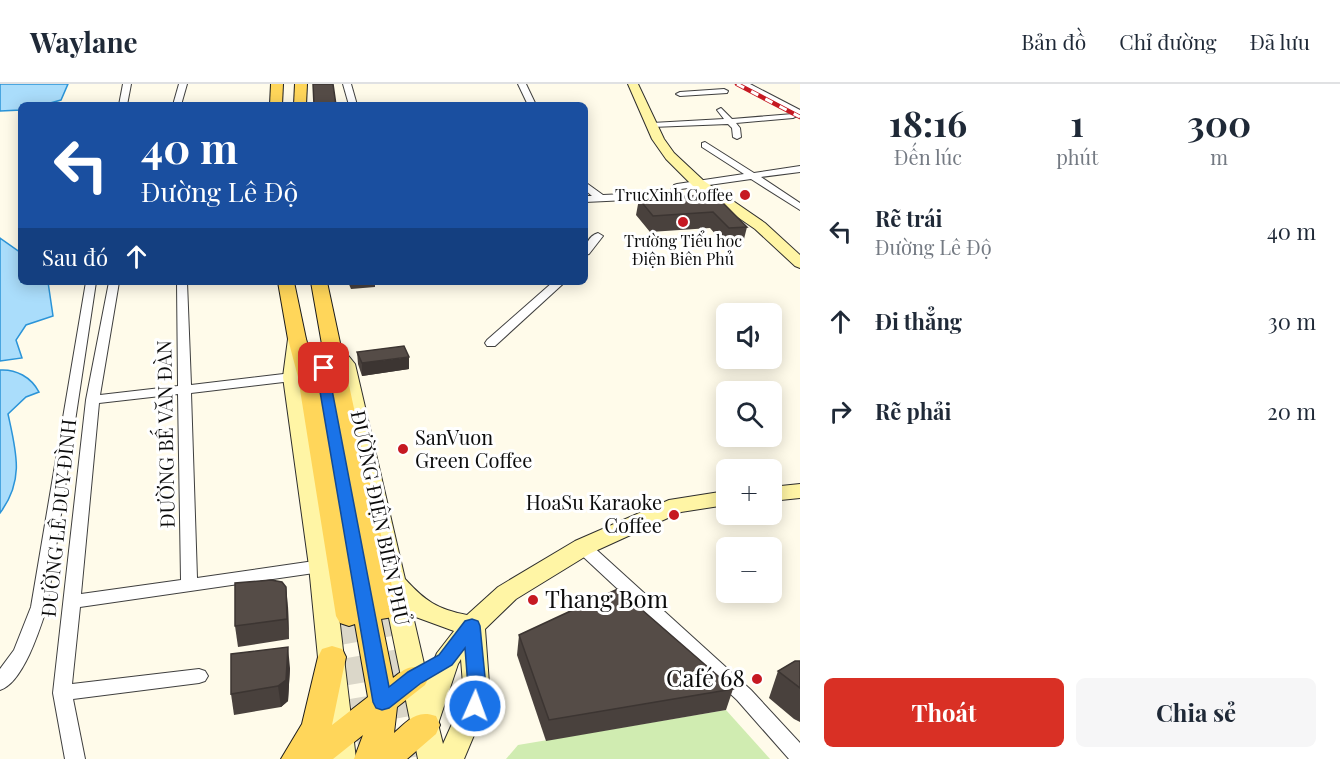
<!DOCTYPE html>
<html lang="vi">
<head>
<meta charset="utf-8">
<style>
	body { margin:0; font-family:"Playfair Display",serif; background:#f6f6f7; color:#1f2937; height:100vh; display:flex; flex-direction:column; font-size:22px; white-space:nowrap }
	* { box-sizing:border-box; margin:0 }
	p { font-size:20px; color:#747a83 }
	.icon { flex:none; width:33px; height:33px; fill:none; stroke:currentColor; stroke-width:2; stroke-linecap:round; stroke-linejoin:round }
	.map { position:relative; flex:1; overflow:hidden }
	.side { display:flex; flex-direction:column; background:#fff; width:540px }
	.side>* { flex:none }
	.guide { position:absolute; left:18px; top:18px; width:570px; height:183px; border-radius:9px; box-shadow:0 3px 15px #0003; background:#1a4fa0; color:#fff; overflow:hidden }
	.controls { position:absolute; left:716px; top:219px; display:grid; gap:12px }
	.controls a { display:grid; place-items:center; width:66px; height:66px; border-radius:9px; background:#fff; box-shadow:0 3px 15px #0003; font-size:30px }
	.pin { position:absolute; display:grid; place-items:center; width:51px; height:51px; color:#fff; margin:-26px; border-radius:12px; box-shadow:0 3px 9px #0006 }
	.me { position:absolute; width:66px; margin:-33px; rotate:2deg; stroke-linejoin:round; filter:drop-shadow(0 0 4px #0008) }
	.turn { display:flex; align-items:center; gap:21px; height:126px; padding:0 24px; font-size:27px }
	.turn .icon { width:78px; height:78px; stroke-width:2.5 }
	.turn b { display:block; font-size:42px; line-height:51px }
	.then { display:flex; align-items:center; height:57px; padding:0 24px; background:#0003; gap:12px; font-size:22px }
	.eta { display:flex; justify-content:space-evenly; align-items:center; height:102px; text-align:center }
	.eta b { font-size:36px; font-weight:700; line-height:42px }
	.primary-button { display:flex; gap:12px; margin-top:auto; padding:12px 24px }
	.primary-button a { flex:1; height:69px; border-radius:9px; background:#d93025; color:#fff; font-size:24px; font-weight:700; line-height:69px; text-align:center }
	.primary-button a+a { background:#f6f6f7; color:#1f2937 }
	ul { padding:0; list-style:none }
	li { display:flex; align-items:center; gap:18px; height:90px; padding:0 24px }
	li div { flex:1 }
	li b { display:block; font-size:22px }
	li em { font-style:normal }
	header { display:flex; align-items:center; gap:36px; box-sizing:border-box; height:84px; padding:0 30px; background:#fff; border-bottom:2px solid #e0e1e3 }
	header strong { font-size:28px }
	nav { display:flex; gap:33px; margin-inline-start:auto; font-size:21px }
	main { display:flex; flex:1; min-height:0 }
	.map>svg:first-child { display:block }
	.green { fill:#d0ecb1 }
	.water { fill:#aaddfb; stroke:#2b94d8; stroke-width:1.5 }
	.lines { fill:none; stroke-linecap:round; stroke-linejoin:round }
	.primary-tunnel { stroke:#dbd7c9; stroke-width:27; stroke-dasharray:27 14; stroke-linecap:butt }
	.street-casing { stroke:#3f3f3f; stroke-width:2 }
	.secondary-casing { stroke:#2e2e2e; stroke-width:2 }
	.primary-casing { stroke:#1d1d1d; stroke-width:2 }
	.street { fill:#fff; fill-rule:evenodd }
	.secondary { fill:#fff5a5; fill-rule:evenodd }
	.primary { fill:#ffd65a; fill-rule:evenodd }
	.rail-casing { stroke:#c61922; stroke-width:4.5 }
	.rail { stroke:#fff; stroke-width:3; stroke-dasharray:8; stroke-linecap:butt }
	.wall { fill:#49413d }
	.shaded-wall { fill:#3c3532 }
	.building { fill:#554c47; stroke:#3c3532; stroke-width:1.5 }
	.route { fill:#1a73e8; stroke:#114b97; stroke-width:1.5 }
	.poi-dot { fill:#c61922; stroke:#fff; stroke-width:2 }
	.labels { text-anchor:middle; stroke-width:6; stroke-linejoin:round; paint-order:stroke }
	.far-poi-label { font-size:16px; fill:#0c0c0c; stroke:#fff; text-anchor:end }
	.street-label { font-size:20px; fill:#0c0c0c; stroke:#fff }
	.poi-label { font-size:20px; fill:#0c0c0c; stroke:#fff; text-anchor:start }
	.near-poi-label { font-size:24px; fill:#0c0c0c; stroke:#fff; text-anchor:start }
</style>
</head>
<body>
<header>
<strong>Waylane</strong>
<nav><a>Bản đồ</a><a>Chỉ đường</a><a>Đã lưu</a></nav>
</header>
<main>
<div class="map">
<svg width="800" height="675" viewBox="0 0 800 675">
	<rect width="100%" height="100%" fill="#fffbea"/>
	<polygon class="green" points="726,626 770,675 506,675 518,661"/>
	<g class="water">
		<polygon points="0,0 68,0 61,16 43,21 21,21 21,26 0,27"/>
		<polygon points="0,154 21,169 21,198 48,198 53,232 26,241 16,256 22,274 0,277"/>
		<path d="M0,286C16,285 31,293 39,308L26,313L8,330C16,367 25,396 0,429Z"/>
	</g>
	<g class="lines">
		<g class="primary-tunnel">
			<polyline points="384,526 410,675"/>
			<polyline points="349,532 374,675"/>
		</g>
		<defs>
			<g id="street">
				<polygon points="123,0 131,0 127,21 119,21"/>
				<polygon points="179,0 187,0 181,21 173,21"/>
				<polygon points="343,0 351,0 357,21 349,21"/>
				<polygon points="518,0 526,0 536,21 528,21"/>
				<polygon points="740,0 750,0 800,26 800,31"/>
				<polygon points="724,5 728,7 727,9 680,12 676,10 680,8"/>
				<polygon points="721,24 732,35 793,30 797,32 793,34 736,39 740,44 741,53 737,55 733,53 732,44 728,40 652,43 648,41 652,39 724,35 717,26"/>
				<polygon points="705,58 754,89 800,82 800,88 761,93 800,119 800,126 751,95 681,105 677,112 670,114 585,118 585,112 592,112 585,106 585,98 603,111 670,108 674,101 677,100 744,90 702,63 702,59"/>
				<path d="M598,149L603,152L589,170L585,171C585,162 588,152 598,149Z"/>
				<path d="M86,198H96L47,523C40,545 23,599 0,606V585L14,566L31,523Z"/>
				<path d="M109,198H119L100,311L178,302L177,198H187L191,301L292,289L298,293L292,297L191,309L197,494L321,476L327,478L329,482L327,486L321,488L80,523L72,600L199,585L205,587L208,592L205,597L199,599L73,615L85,675H65L53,609L86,316ZM178,310L181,496L81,510L99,319Z"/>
				<polygon points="553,198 565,198 495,262 487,262 485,259 487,256"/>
				<polygon points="583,457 589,459 751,606 800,659 800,675 789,675 737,616 577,467 575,463 577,459"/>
			</g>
			<g id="secondary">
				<polygon points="628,0 638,0 664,55 674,69 704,97 765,139 800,171 800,184 795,182 755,145 694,103 666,75 652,55"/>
				<polygon points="297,250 303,251 306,255 301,293 333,482 356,675 328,675 309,482 283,293 288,255 291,251"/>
				<path d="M333,259L339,260L355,280L405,495C425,517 437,525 467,531L498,503L575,457L669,416L726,407V421L681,428L591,469L516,515L485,545L490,613L464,675H418L337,281L324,264L327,260ZM413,532L454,547L437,569L427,593ZM461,575L464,613L443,660L438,640L458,580Z"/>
				<polygon points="800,400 800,414 771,417 771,403"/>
			</g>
			<g id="primary">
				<polygon points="271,0 283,0 282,21 270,21"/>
				<polygon points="295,0 307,0 306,21 294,21"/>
				<path d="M278,198H294L306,255L315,284L323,266L311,198H327L397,526L393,533L381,535L393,594C404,585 411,580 425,585L429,593L425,601L397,623L394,649C408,637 416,625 436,632L440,641L436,650L407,675H354L363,651L333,675H281L302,640L318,573L322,565L332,562L342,565L346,573L332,641L368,613L355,540L349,542L340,539L336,532L298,293L288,255Z"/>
			</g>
		</defs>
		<use href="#street" class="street-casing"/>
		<use href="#secondary" class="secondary-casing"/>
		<use href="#primary" class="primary-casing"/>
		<use href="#street" class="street"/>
		<use href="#secondary" class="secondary"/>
		<use href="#primary" class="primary"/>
		<defs>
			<polyline id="rail" points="737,0 800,33"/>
		</defs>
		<use href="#rail" class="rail-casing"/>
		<use href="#rail" class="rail"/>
	</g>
	<g class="wall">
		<polygon points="639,115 708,115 747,143 743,159 725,161 710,144 650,148 636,131"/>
		<polygon points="348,198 375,198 375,203 351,205"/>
		<polygon points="357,268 409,285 362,292 358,280"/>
		<polygon points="288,523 289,555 238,563 235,542"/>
		<polygon points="519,551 733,605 726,626 546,657 517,571"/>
		<polygon points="800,577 800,638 794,635 769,614 778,587"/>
		<polygon points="290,584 288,617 281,623 234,631 231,610"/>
	</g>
	<g class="shaded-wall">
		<polygon points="409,273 409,285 362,292 362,279"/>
		<polygon points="286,503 288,523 289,555 287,535"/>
		<polygon points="288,563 290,584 288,617 281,623 278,602"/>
	</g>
	<g class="building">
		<polygon points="313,0 333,0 336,21 342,21 314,21"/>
		<polygon points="704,111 708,115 718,114 747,143 729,144 713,128 653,132 639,115"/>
		<polygon points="404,262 409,273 362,279 357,268"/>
		<polygon points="271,496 282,498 286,503 287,535 235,542 235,499"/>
		<polygon points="618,505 733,605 549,636 519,551"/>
		<polygon points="288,563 286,596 278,602 231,610 231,570"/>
		<polygon points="795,577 800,577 800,604 778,587"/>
	</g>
	<polygon class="route" points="324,280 330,284 329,290 389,603 408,588 439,571 465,537 472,535 478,537 480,542 486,603 481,627 475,630 468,627 465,622 468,603 465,564 452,581 421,599 389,624 382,626 376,624 373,618 317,290 320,281"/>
	<g class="poi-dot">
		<circle cx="745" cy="111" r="6"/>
		<circle cx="683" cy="138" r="6"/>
		<circle cx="403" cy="365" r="6"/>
		<circle cx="674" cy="431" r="6"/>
		<circle cx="533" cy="516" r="6"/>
		<circle cx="757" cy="595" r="6"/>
	</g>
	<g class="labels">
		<g class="far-poi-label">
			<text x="733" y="117">TrucXinh Coffee</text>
			<text x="683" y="163" text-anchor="middle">Trường Tiểu học<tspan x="683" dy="18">Điện Biên Phủ</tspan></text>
		</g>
		<g class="street-label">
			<text transform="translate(166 350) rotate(-91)" y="7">ĐƯỜNG BẾ VĂN ĐÀN</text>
			<text transform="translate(59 434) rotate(-84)" y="7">ĐƯỜNG LÊ DUY ĐÌNH</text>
			<text transform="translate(380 434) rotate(78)" y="7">ĐƯỜNG ĐIỆN BIÊN PHỦ</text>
		</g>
		<g class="poi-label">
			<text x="415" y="361">SanVuon<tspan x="415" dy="23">Green Coffee</tspan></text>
			<text x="662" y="426" text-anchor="end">HoaSu Karaoke<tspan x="662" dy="23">Coffee</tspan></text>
		</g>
		<g class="near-poi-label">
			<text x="545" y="524">Thang Bom</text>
			<text x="745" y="603" text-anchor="end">Café 68</text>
		</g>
	</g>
</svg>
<div class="controls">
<a><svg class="icon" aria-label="sound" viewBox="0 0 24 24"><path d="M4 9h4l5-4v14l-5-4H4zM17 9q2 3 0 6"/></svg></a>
<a><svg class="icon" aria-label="search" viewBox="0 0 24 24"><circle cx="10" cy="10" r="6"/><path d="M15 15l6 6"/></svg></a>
<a>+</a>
<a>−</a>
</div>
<div class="pin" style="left:324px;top:284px;background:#d93025"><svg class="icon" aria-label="arrive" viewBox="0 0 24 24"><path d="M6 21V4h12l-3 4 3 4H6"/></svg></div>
<svg class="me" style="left:475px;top:622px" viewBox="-20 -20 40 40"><circle r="17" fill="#1a73e8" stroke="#fff" stroke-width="3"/><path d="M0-11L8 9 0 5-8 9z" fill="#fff"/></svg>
<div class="guide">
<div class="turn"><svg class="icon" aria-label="left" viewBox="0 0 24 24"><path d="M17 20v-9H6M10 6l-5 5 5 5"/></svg><div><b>40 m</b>Đường Lê Độ</div></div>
<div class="then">Sau đó<svg class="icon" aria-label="ahead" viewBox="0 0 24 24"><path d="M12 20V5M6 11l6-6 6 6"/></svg></div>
</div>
</div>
<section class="side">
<div class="eta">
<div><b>18:16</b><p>Đến lúc</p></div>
<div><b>1</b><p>phút</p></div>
<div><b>300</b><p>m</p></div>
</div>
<ul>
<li><svg class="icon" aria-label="left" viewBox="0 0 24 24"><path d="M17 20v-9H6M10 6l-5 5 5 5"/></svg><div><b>Rẽ trái</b><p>Đường Lê Độ</p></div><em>40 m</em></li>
<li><svg class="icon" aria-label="ahead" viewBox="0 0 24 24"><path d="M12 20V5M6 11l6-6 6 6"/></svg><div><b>Đi thẳng</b></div><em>30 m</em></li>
<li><svg class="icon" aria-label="right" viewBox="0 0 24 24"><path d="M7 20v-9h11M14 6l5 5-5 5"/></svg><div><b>Rẽ phải</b></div><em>20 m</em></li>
</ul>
<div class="primary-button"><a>Thoát</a><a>Chia sẻ</a></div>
</section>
</main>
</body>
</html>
